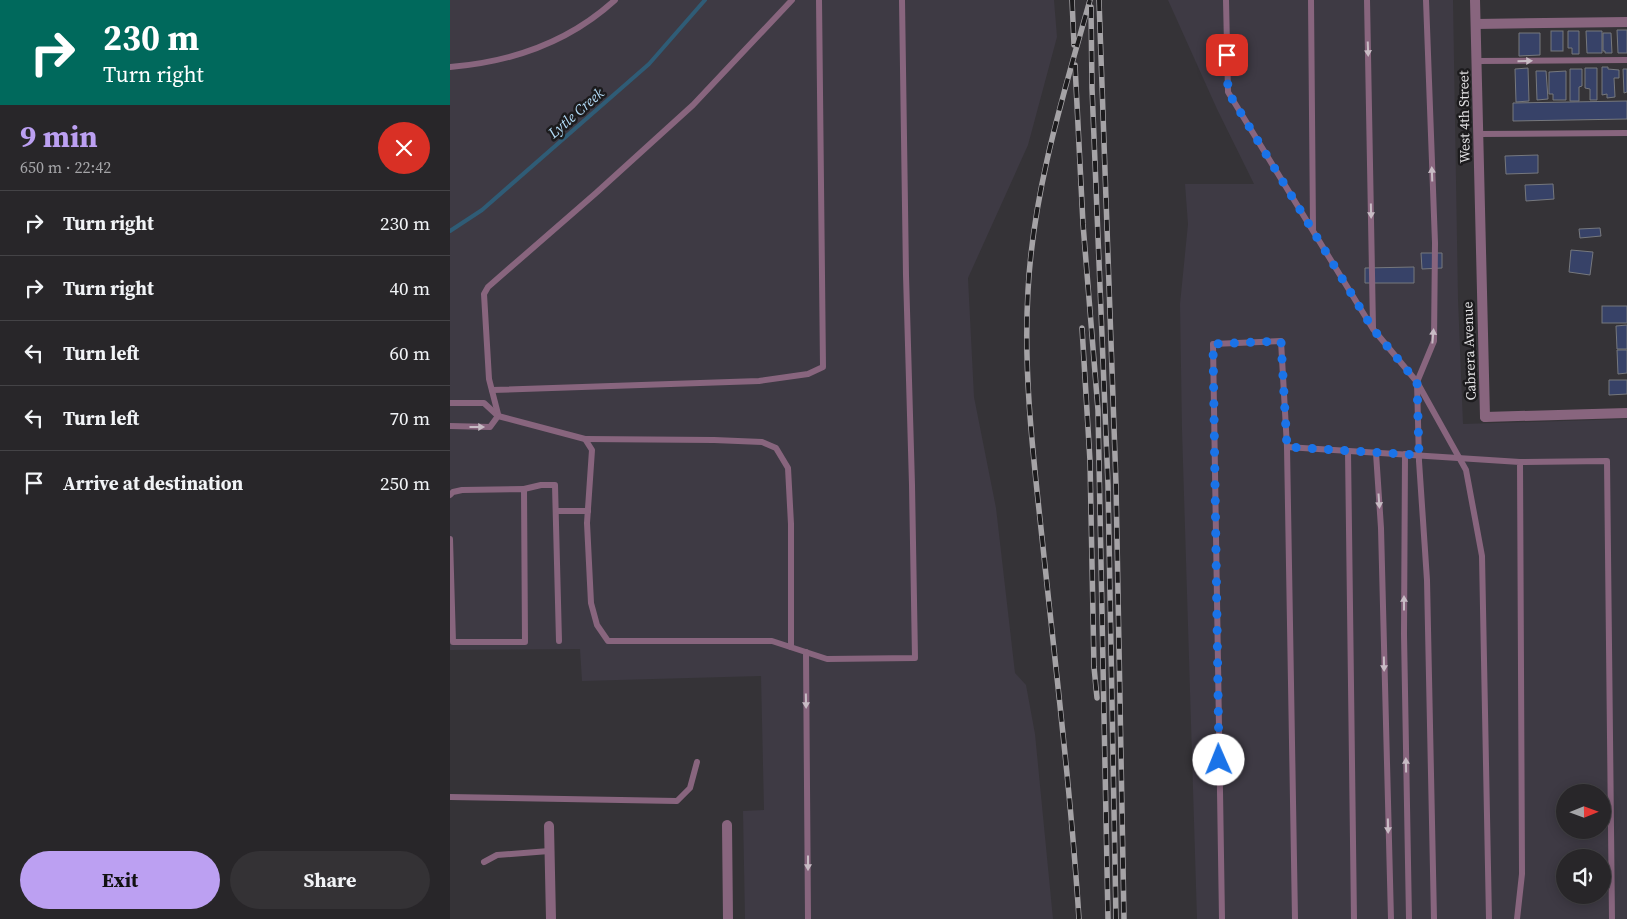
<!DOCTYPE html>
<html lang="en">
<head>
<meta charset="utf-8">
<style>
	body { margin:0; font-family:"Source Serif 4",serif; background:#343235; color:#f1f3f6; height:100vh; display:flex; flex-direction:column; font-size:19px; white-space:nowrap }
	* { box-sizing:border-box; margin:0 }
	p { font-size:16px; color:#a5a5a8 }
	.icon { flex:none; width:28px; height:28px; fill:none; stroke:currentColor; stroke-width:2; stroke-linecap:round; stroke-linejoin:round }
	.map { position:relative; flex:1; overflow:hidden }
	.details { display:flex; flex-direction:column; background:#282629; width:450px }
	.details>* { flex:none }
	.top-card { background:#00695c; color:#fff; overflow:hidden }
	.needle { width:32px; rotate:89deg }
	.tools { position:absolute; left:1106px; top:784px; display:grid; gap:10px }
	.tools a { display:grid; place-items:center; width:55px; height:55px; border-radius:50%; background:#282629; box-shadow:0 2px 12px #0003,0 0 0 1px #444346; font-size:25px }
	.pin { position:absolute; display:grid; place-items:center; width:42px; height:42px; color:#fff; margin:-21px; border-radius:10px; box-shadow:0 2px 8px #0006 }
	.me { position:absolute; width:55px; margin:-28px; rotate:359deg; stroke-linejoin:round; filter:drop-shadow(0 0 4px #0008) }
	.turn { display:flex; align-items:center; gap:18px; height:105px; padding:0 20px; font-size:22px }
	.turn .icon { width:65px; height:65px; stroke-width:2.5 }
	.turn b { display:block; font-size:35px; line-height:42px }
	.round { display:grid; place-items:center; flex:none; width:52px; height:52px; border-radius:26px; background:#343235 }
	.summary { display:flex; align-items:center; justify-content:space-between; height:85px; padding:0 20px }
	h1 { font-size:30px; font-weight:700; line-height:38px; color:#bca0f2 }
	.action { display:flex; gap:10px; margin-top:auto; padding:10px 20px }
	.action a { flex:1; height:58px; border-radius:30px; background:#bca0f2; color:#111; font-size:20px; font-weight:700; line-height:58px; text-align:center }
	.action a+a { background:#343235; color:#f1f3f6 }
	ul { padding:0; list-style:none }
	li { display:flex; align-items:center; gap:15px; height:65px; padding:0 20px; border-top:1px solid #444346 }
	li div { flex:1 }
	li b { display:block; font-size:19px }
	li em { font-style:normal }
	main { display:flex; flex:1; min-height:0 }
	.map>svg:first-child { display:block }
	.built { fill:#3e3a44; fill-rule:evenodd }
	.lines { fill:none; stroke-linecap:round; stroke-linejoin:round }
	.stream { stroke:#2f5c76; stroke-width:4 }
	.building { fill:#374268; stroke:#76787d }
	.service { stroke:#88657e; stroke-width:6 }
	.minor { stroke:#88657e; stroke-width:10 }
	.tertiary { stroke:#88657e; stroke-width:10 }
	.rail-casing { stroke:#a5a3a6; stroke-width:5.5 }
	.rail { stroke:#1c1b1d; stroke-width:4; stroke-dasharray:11; stroke-linecap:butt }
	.oneway { fill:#c8bcc5 }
	.route { stroke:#1a73e8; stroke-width:9; stroke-dasharray:0 16.2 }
	.labels { text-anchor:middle; stroke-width:5; stroke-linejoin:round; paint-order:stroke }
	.street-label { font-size:14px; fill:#e3e2e4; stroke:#1c1b1d }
	.water-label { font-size:15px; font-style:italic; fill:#b2dbf6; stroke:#1c1b1d }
</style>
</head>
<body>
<main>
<section class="details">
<div class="top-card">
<div class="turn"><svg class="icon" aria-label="right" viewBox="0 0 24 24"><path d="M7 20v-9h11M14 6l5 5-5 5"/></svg><div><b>230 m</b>Turn right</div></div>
</div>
<div class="summary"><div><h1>9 min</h1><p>650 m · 22:42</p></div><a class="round" style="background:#d93025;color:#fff"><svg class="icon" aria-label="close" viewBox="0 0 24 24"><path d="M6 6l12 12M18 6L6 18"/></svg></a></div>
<ul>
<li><svg class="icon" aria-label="right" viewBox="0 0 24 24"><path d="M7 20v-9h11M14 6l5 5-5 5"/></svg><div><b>Turn right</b></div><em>230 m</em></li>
<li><svg class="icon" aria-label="right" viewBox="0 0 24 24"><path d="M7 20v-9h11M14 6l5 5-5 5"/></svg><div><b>Turn right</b></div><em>40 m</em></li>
<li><svg class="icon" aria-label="left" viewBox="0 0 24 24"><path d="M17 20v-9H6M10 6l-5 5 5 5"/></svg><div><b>Turn left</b></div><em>60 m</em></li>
<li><svg class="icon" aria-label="left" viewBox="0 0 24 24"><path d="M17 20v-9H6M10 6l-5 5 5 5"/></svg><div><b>Turn left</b></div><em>70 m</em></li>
<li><svg class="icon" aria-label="arrive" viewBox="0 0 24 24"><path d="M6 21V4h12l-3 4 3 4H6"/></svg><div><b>Arrive at destination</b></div><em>250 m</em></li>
</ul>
<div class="action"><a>Exit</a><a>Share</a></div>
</section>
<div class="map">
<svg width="1177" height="919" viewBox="0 0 1177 919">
	<rect width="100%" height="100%" fill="#353337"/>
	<g class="built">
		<polygon points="0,0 604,0 607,37 578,145 518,278 524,397 546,508 565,673 576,685 585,734 603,919 295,919 293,811 314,810 311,676 132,681 130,649 0,650"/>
		<path d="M718,0H1003L1008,299L1013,424L1177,419V919H747L732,430L730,304L738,224L735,184H804L767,109ZM1115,792H1152V830H1115ZM1115,858H1152V895H1115Z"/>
	</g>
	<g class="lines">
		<polyline class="stream" points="0,231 32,210 199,64 255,0"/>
	</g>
	<g class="building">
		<polygon points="1167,30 1177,30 1177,53 1168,53"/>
		<rect x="1101" y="31" width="12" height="20"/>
		<polygon points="1118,31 1129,31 1129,54 1122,54 1122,48 1118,48"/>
		<polygon points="1136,31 1152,31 1152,53 1137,53"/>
		<polygon points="1069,33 1090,33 1090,55 1069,56"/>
		<polygon points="1153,33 1161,33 1162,53 1155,53 1155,51 1153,51"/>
		<polygon points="1152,67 1158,67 1158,69 1169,70 1169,78 1164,78 1165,97 1157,98 1157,94 1152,95"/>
		<polygon points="1078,68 1079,101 1066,102 1065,69"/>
		<polygon points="1135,68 1147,68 1147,100 1140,100 1140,89 1135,88"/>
		<polygon points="1120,69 1132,69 1132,86 1129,87 1129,101 1120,101"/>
		<polygon points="1173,69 1177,69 1177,92 1174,93"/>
		<polygon points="1086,71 1096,71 1098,99 1087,100"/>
		<polygon points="1116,71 1116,100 1103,100 1103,94 1099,94 1099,72"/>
		<polygon points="1177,101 1177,119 1063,121 1063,103"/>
		<polygon points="1088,155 1088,173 1056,174 1055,156"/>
		<polygon points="1103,184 1104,199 1076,201 1075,185"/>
		<polygon points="1150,228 1151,236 1130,238 1129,229"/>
		<polygon points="1121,250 1143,252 1140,275 1119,272"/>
		<polygon points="971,253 992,253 992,268 972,269"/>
		<polygon points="964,267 964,283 915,283 915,268"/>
		<rect x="1152" y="306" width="25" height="17"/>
		<polygon points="1177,325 1177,349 1167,349 1166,326"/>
		<polygon points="1167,350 1177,350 1177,373 1168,374"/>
		<polygon points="1159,380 1177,380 1177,394 1159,395"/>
	</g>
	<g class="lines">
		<g class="service">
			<polyline points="776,0 778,92 923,329 967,382 1016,470 1032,556 1039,919"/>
			<polyline points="861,0 863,229"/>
			<polyline points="917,0 923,328"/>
			<polyline points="976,0 985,243 984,341 967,382 969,461 977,580 984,919"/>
			<polyline points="1027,61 1177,60"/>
			<path d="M0,67C61,62 119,42 165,0"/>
			<polyline points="1028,134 1177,133"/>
			<polyline points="42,390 309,381 358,374 373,367 369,0"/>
			<polyline points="0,403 34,403 48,416 135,439 142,450 137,523 141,603 147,625 158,641 322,641 377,659 465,658 462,485 456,275 452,0"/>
			<polyline points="48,414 39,379 34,294 38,287 146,193 243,105 342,0"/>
			<polyline points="0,426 40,427 48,416"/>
			<polyline points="135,439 264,440 312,442 326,448 338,468 341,524 341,647"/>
			<polyline points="837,447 1070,462 1072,874 1067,919"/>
			<polyline points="898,451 904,919"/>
			<polyline points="926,453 931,528 941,919"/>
			<polyline points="955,454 954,634 959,919"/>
			<polyline points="1070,462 1157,461 1162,919"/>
			<polyline points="74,489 91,485 105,485 109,641"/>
			<polyline points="0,495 3,492 12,490 74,489 75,642 3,642 0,539"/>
			<polyline points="106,511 138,511"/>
			<polyline points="356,652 358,919"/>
			<polyline points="0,797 227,801 240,788 247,762"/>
			<polyline points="34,862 47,855 99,851"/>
			<polyline points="772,919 763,344 831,341 837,447 845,919"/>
		</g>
		<g class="minor">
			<polyline points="1026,24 1177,22"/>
			<polyline points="1035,417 1177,413"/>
			<polyline points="277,825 278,919"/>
			<polyline points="99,826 101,919"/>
		</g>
		<polyline class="tertiary" points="1025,0 1035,417"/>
		<defs>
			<g id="rail">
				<polyline points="622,0 624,45"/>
				<polyline points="649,0 666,484 674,919"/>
				<polyline points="641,7 642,88 658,485 666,919"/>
				<polyline points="625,65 633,224 648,410 658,919"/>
				<polyline points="632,328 640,461 644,667 647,698"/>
				<path d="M629,919C621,795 606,671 593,547C584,462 573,377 578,291C583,191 613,96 640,0"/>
			</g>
		</defs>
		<use href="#rail" class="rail-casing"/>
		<use href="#rail" class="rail"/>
	</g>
	<defs><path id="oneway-solid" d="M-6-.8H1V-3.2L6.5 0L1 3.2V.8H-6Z" transform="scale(1.25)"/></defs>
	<g class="oneway">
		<use href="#oneway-solid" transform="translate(918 49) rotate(88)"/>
		<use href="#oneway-solid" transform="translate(1075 61) rotate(-1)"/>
		<use href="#oneway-solid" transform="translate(982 174) rotate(-92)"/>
		<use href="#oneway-solid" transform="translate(921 211) rotate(89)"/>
		<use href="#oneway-solid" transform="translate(983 336) rotate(-85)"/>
		<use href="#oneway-solid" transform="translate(27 427)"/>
		<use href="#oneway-solid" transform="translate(929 501) rotate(86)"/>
		<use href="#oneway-solid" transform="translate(954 603) rotate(-90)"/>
		<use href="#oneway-solid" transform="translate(934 664) rotate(89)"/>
		<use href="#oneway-solid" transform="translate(356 701) rotate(89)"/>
		<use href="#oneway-solid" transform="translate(956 765) rotate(-91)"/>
		<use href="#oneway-solid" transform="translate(938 826) rotate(89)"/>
		<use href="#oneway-solid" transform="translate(358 863) rotate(90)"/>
	</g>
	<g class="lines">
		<polyline class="route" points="769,760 763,344 831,341 837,447 969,455 967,382 923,329 778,92 777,55"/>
	</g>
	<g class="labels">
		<g class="street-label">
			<text transform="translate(1014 117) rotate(-91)" y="5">West 4th Street</text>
			<text transform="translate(1019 351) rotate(-92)" y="5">Cabrera Avenue</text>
		</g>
		<g class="water-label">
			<text transform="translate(126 113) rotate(-41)" y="5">Lytle Creek</text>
		</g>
	</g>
</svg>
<div class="tools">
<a><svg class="needle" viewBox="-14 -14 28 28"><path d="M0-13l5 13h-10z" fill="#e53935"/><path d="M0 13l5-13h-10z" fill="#a5a5a8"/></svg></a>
<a><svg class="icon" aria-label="sound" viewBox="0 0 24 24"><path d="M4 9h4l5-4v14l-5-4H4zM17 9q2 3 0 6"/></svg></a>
</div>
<div class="pin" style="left:777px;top:55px;background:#d93025"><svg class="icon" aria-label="arrive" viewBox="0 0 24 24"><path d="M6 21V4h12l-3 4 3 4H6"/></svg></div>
<svg class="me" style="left:769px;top:760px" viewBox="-20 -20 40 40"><circle r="19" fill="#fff"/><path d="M0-13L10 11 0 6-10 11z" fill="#1a73e8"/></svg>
</div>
</main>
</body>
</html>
